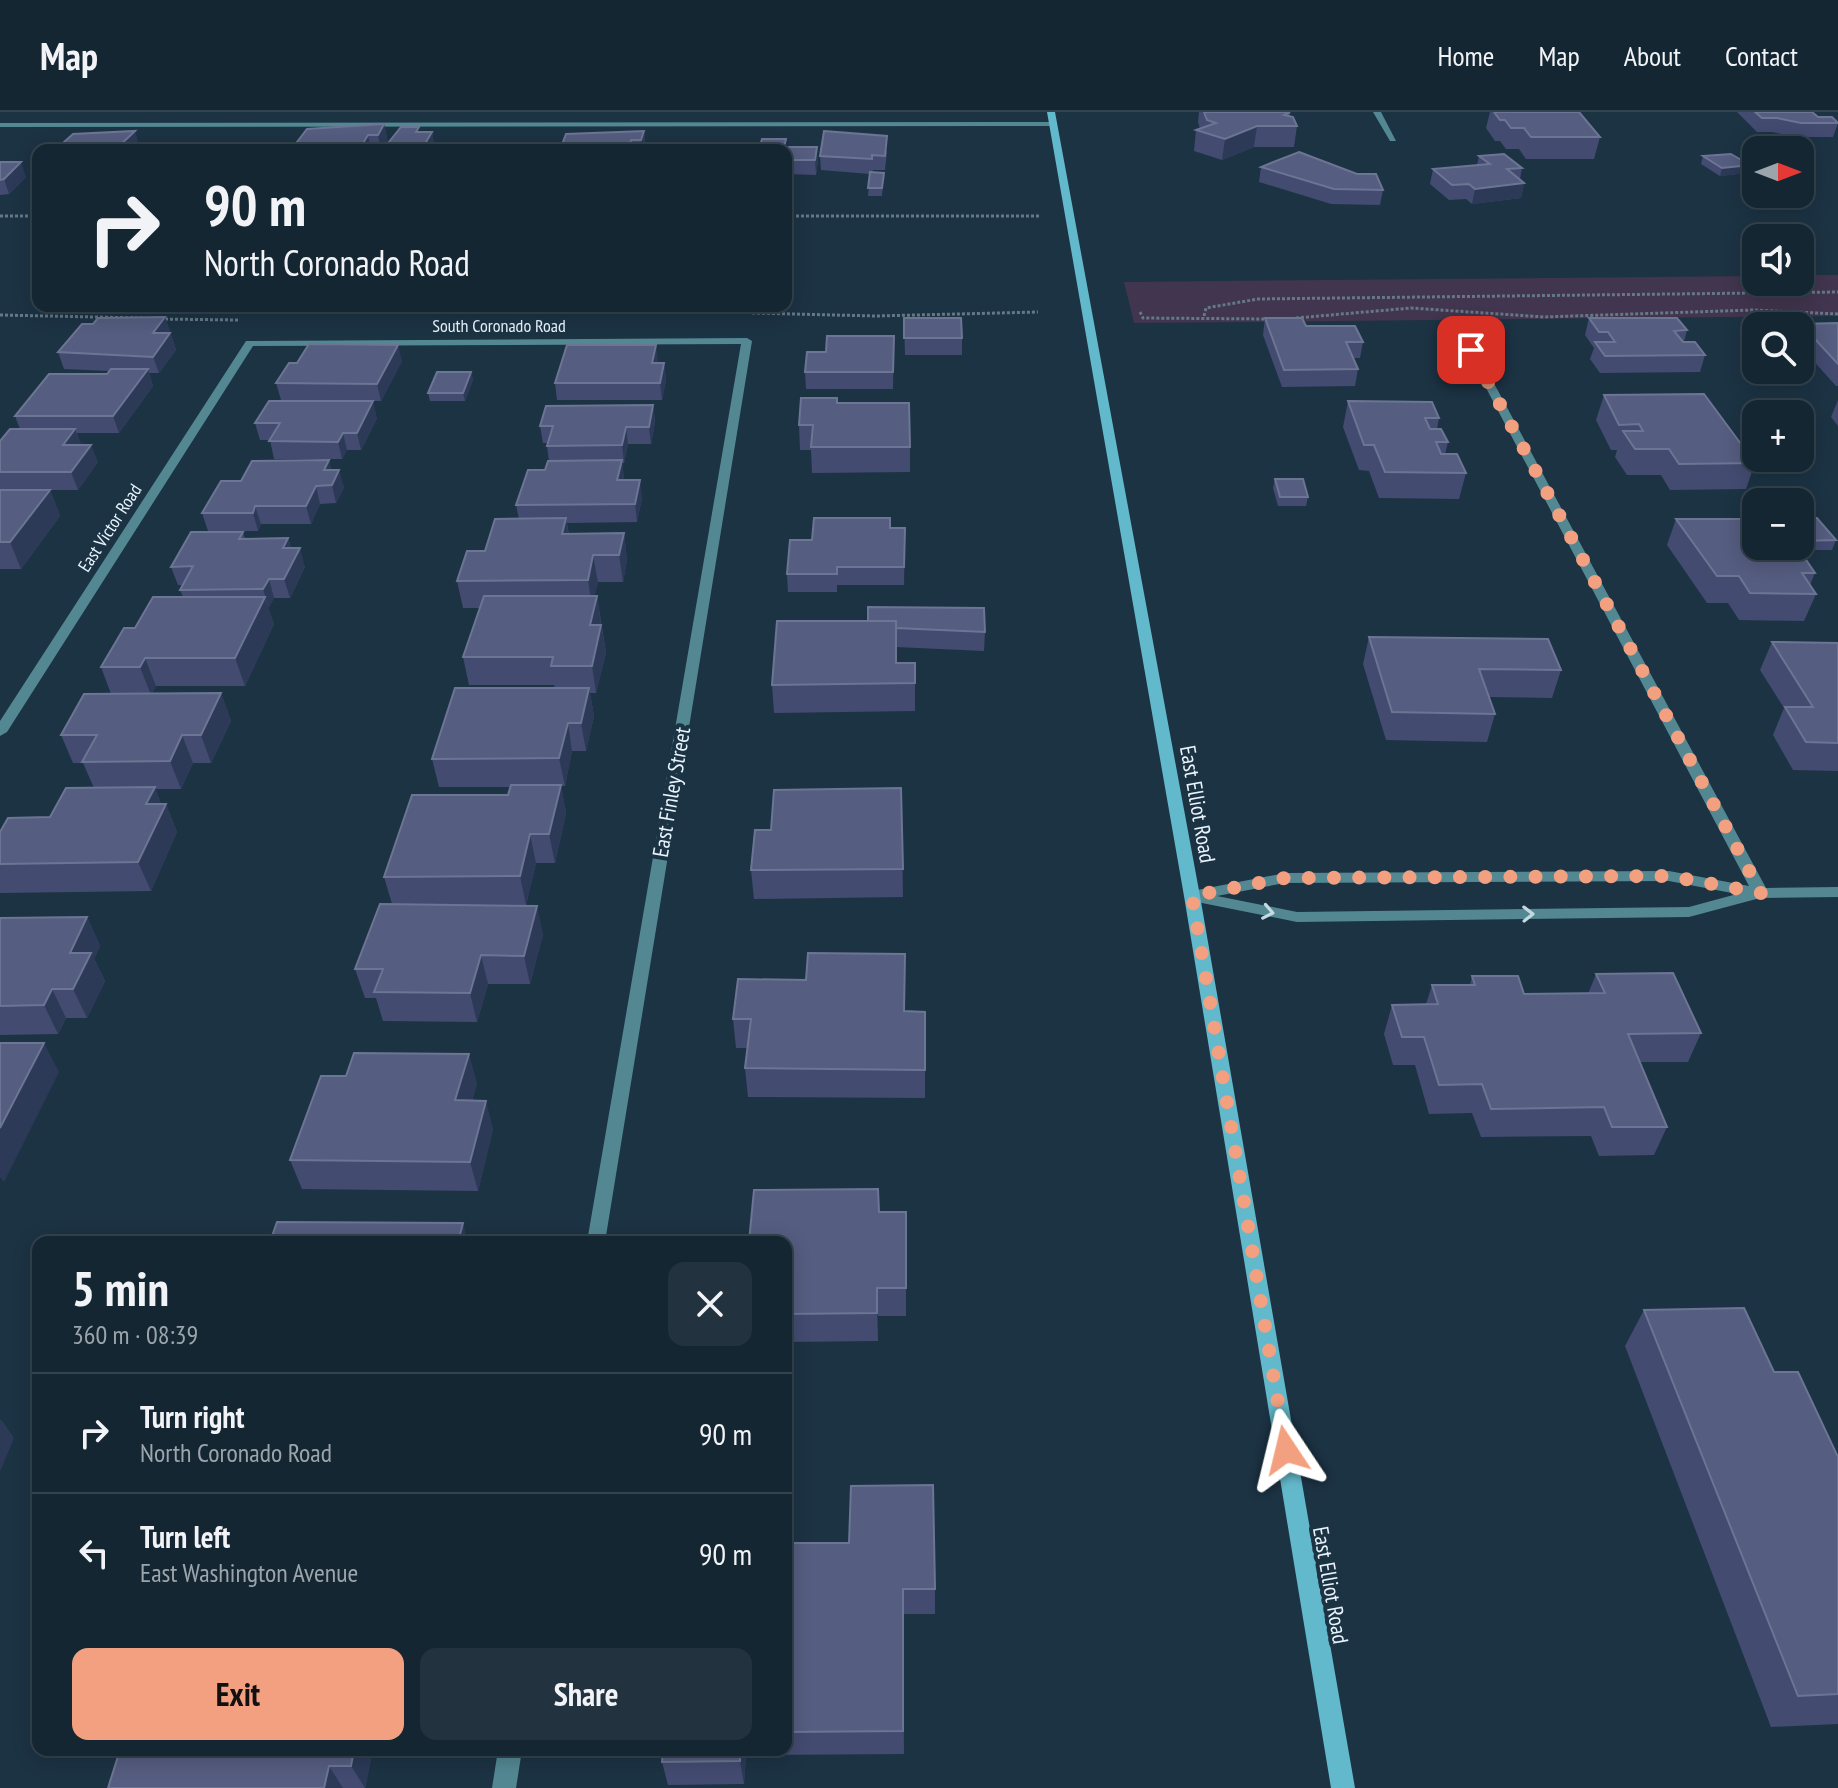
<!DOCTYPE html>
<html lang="en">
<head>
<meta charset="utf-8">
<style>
	body { margin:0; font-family:"PT Sans Narrow",sans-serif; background:#22323f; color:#f1f3f6; height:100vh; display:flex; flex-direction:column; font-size:30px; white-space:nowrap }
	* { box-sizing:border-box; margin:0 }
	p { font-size:26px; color:#9da5ac }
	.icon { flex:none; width:44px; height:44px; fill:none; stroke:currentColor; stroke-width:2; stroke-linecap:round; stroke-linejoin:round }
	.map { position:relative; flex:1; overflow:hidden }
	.panel { position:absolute; left:32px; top:1124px; width:760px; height:520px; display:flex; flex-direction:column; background:#152633; border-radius:16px; box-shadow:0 4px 20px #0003,0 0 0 2px #34434e }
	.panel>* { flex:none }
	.hud { position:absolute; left:32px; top:32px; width:760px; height:168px; border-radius:16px; box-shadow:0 4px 20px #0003,0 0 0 2px #34434e; background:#152633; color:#f1f3f6; overflow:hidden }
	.needle { width:52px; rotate:90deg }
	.tools { position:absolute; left:1742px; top:24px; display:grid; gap:16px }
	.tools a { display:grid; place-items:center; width:72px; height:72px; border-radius:16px; background:#152633; box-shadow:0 4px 20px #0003,0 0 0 2px #34434e; font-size:40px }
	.pin { position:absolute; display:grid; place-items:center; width:68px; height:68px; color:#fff; margin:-34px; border-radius:16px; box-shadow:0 4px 12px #0006 }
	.me { position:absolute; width:88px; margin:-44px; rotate:350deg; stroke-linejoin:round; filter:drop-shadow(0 0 6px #0008) }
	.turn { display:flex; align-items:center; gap:28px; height:168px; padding:0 40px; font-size:36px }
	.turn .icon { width:104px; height:104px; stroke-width:2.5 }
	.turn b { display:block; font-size:56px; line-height:68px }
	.round { display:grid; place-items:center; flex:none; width:84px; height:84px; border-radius:16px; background:#22323f }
	.headline { display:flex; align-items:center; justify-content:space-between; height:136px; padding:0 40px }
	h1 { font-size:48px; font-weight:700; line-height:60px }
	.button { display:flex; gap:16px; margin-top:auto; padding:16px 40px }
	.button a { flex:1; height:92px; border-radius:16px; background:#f2a080; color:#111; font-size:32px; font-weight:700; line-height:92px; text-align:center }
	.button a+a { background:#22323f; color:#f1f3f6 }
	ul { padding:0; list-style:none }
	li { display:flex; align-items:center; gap:24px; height:120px; padding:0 40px; border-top:2px solid #34434e }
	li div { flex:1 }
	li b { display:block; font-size:30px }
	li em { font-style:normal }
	header { display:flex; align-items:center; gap:48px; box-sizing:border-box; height:112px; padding:0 40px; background:#152633; border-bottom:2px solid #34434e }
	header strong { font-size:38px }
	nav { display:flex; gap:44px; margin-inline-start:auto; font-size:28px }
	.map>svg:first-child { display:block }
	.green { fill:#42354f }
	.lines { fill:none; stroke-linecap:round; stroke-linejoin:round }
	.path { stroke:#657886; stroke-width:3; stroke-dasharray:3 2; stroke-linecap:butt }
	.street { fill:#538893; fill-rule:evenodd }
	.secondary { fill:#62b9cb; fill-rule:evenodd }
	.wall { fill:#434b71 }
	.shaded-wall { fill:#2c3a58 }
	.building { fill:#555d80; stroke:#6c7593; stroke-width:2 }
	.oneway { stroke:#c4d9e2 }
	.route { stroke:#f2a080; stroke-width:14; stroke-dasharray:0 25.2 }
	.labels { text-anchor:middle; stroke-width:8; stroke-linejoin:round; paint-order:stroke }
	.far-street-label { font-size:18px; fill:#e9f4fd; stroke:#1c3344 }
	.street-label { font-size:22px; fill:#e9f4fd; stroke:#1c3344 }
</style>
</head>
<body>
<header>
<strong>Map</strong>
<nav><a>Home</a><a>Map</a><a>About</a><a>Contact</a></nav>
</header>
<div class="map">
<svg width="1838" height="1676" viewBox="0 0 1838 1676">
	<rect width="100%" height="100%" fill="#1c3344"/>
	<polygon class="green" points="1800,163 1838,163 1838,204 1134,211 1124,170 1756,164 1756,170 1800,170"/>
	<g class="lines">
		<g class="path">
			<polyline points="0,104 38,104"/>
			<polyline points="786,104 1041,104"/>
			<polyline points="1140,200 1143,206 1270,207"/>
			<polyline points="752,201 876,204 1038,200"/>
			<polyline points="0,203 142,206"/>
			<polyline points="1204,204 1206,196 1258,187 1838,180"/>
			<polyline points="1296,206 1411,196 1544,205 1753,198 1838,202"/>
			<polyline points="160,207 238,208"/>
		</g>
		<g class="street">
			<polygon points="1373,0 1381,0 1396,29 1390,29"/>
			<polygon points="1056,10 1053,14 0,15 0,11"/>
			<polygon points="747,226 752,229 605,1130 587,1130 741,232 253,234 7,620 0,624 0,609 246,229"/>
			<path d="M1471,235L1476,238L1766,776L1838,775V785L1760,786L1689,805L1297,810L1187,788L1184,784L1192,779L1285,761L1669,759L1749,774L1466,238ZM1669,769L1737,782L1689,795L1297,800L1217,784L1285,771Z"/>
			<polygon points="498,1638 522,1638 516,1676 492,1676"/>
		</g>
		<polygon class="secondary" points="1047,0 1055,0 1200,784 1355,1676 1331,1676 1184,784"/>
	</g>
	<g class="wall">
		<polygon points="1199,0 1290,0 1290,4 1297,14 1294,35 1254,35 1222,48 1194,39 1196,18 1200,17 1198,10"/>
		<polygon points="1490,0 1579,0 1600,25 1594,47 1526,47 1519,37 1506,37 1500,29 1495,29 1486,16"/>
		<polygon points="1737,0 1812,0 1818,5 1838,11 1833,25 1796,25 1772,20 1757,20"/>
		<polygon points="384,12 388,31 420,20 432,20 435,38 291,38"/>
		<polygon points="644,19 645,33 644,38 560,38"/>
		<polygon points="786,35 818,49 816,63 786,62"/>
		<polygon points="887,39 885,58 873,58 872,60 884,61 882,84 868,84 870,62 821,58 820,44"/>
		<polygon points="1479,44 1522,56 1520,67 1524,71 1521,86 1472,92 1466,87 1449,88 1430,72 1433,57 1477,53"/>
		<polygon points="1703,44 1750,53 1747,61 1720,64 1701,52"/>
		<polygon points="0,50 26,65 9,82 0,83"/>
		<polygon points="1261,55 1383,78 1380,93 1331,92 1259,70"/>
		<polygon points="165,205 176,238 159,261 149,261 153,274 119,321 77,321 81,333 98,350 78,378 50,378 60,404 21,457 0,457 0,329 20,317 15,304 107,262 110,259 64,257 58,240 93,212"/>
		<polygon points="904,206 962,226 962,243 905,243"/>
		<polygon points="1265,206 1306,214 1363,230 1360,246 1354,246 1358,257 1355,274 1282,275 1263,223"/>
		<polygon points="1589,206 1687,218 1684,230 1705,243 1700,260 1600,261 1590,247 1594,236 1585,223"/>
		<polygon points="1838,211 1838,274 1836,274 1800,234 1800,214 1801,212"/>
		<polygon points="894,224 893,277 806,277 805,260 826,240"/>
		<polygon points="656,233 657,251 664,251 666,268 662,288 557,288 555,271"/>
		<polygon points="402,249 381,289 281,288 276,271"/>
		<polygon points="471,260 473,268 465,289 430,289 428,281"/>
		<polygon points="1604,283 1755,351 1746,377 1670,378 1661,363 1627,363 1615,345 1617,338 1611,338 1596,308"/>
		<polygon points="1838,288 1838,314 1831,305"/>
		<polygon points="1348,289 1439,306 1437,317 1448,330 1445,342 1466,361 1459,387 1379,386 1369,359 1359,358 1343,315"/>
		<polygon points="837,291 910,335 910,360 812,361 811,338 800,338 799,313"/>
		<polygon points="653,293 655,310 651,332 628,332 624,351 622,351 624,368 642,386 637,410 567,411 569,422 624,421 627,448 623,470 598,470 594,484 597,484 606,541 596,581 590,581 594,604 586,639 572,639 565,674 561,674 566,701 555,751 536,751 526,793 484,793 543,822 530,872 488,872 477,910 383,909 376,886 365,886 355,857 392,792 384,765 508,683 511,675 439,675 432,647 555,576 554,573 469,573 463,545 480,496 463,496 457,469 485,439 519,407 516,393 545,358 549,349 547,334 548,331 543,331 540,314"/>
		<polygon points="377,306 361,338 347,338 342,347 274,347 270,328 260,328 255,311"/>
		<polygon points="329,348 331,358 344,375 336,391 320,392 311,412 261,412 258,419 208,419 202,401 241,369"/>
		<polygon points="1275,367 1308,385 1306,394 1278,394 1273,376"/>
		<polygon points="1800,406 1836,428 1832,438 1800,438 1815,461 1810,473 1816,482 1804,509 1739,508 1728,491 1707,491 1667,433 1676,407 1756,434 1800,434"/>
		<polygon points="890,416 905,416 904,473 837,473 837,480 788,480 787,462 812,428"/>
		<polygon points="243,420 245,427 288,426 291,436 305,455 290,486 274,486 268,496 274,512 245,574 156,574 152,581 221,581 231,609 211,651 193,651 181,677 155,677 161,692 166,692 177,720 151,779 0,781 0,720 50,705 94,676 83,651 73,651 61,623 111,582 101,555 135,516 183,485 180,478 183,473 178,473 171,455"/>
		<polygon points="777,509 985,520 984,539 896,535 896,551 915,551 915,599 774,601 772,573"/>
		<polygon points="1369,525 1561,558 1552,586 1489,585 1495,602 1487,630 1386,628 1363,552"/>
		<polygon points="1772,530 1838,531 1838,659 1793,658 1773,623 1784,596 1760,558"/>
		<polygon points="901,676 903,785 754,787 751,758 771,718"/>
		<polygon points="87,805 100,834 94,847 105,869 87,906 66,906 58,922 0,923 0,806"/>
		<polygon points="905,842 905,899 925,900 925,986 748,985 745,956 747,936 736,936 733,907 806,868"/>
		<polygon points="1596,862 1701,921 1688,950 1640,950 1667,1015 1654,1043 1599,1044 1591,1024 1481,1025 1472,1001 1429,1002 1415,953 1393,953 1384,922 1392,893 1426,892 1432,873 1470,873 1472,864 1524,882 1588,882"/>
		<polygon points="477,971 472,989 493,1017 478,1079 302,1077 290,1048"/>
		<polygon points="879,1100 906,1100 906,1204 878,1204 878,1229 786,1230 786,1130"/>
		<polygon points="1644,1198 1774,1260 1838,1345 1838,1612 1771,1615 1625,1234"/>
		<polygon points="786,1431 935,1477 935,1502 903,1502 904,1642 746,1643 744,1672 668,1673 662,1650 663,1638 786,1638"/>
		<polygon points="120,1638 373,1638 365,1676 108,1676"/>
	</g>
	<g class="shaded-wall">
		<polygon points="384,12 389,34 385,35 385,38 381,38 378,23"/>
		<polygon points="1257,14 1254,35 1222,48 1225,27"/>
		<polygon points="135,19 139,33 134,38 116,38"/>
		<polygon points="644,19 645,33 644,38 642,38 641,28"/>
		<polygon points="432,20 435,38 423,38 423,35"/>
		<polygon points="368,23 371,38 359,38"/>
		<polygon points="817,35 818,49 816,63 815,48"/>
		<polygon points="21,50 26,65 9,82 4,67"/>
		<polygon points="1750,53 1747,61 1720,64 1722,56"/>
		<polygon points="1524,71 1521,86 1472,92 1475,77"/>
		<polygon points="165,205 176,238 159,261 153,245 153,221"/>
		<polygon points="398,233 402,249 381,289 377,272"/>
		<polygon points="656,233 658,249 654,268 652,251"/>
		<polygon points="664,251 666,268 662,288 660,271"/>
		<polygon points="148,257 153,274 119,321 113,304"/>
		<polygon points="471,260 473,268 465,289 463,281"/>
		<polygon points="373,289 377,306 361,338 357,321"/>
		<polygon points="653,293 655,310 651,332 649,315"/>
		<polygon points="626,315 628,332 624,351 622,333"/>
		<polygon points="75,317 82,334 63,333"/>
		<polygon points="343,321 347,338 342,347 338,330"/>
		<polygon points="91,333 98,350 78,378 71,360"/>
		<polygon points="329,348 333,366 324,358"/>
		<polygon points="622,348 624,366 620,386 617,368"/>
		<polygon points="339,358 344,375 336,391 332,373"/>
		<polygon points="640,368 642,386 637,410 635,392"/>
		<polygon points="316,374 320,392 311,412 306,394"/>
		<polygon points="50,378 60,404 21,457 10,430"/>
		<polygon points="255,394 261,412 258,419 253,401"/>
		<polygon points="566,406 570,433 562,422"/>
		<polygon points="624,421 627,448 623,470 619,443"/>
		<polygon points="288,426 293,444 283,436"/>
		<polygon points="300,436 305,455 290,486 284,467"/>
		<polygon points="593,443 598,470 592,495 588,468"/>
		<polygon points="269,467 274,486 269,496 263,477"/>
		<polygon points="597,484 601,512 594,541 590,513"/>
		<polygon points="265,485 274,512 245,574 235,546"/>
		<polygon points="601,513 606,541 596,581 592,554"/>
		<polygon points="145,546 156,574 151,583 140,555"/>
		<polygon points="589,576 594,604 586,639 581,611"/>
		<polygon points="221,581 231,609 211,651 201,623"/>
		<polygon points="568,611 572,639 565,674 559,646"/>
		<polygon points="182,623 193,651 181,677 170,649"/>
		<polygon points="561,673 566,701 555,751 549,722"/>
		<polygon points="155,675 163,697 166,692 177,720 151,779 138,750 146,692"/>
		<polygon points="530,722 536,751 526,793 520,764"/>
		<polygon points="537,794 543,822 530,872 524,844"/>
		<polygon points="87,805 100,834 94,847 105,869 87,906 73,877 70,841"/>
		<polygon points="481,843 488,872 477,910 470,881"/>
		<polygon points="52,877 66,906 58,922 44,893"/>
		<polygon points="44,931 59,960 4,1070 0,1065 0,1016"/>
		<polygon points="469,942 477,971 464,1017 455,988"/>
		<polygon points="486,989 493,1017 478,1079 470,1050"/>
		<polygon points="463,1111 468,1130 458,1130"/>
		<polygon points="877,1176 878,1204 878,1229 877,1201"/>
		<polygon points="1,1307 14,1326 0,1360 0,1309"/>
		<polygon points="354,1638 373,1638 365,1676 351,1654"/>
		<polygon points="740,1638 745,1638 746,1643 744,1672 740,1649"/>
		<polygon points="329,1654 343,1676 324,1676"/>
	</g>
	<g class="building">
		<polygon points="1204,0 1290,0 1284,3 1293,5 1297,14 1257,14 1225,27 1196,18 1216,11 1207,8"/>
		<polygon points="1494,0 1579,0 1600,25 1531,25 1524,16 1511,16 1505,8 1500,8"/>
		<polygon points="1755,0 1812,0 1818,5 1832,5 1838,11 1801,11 1777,6 1762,6"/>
		<polygon points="384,12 378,23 368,23 359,38 291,38 307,17"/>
		<polygon points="401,15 419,15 416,20 432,20 423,35 385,35"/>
		<polygon points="135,19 116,37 126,37 125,38 45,38 54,31 63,31 73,22"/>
		<polygon points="644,19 641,28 631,28 628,38 560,38 566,22"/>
		<polygon points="824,19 887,24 885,44 872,43 872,47 820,44"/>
		<polygon points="762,27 786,27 784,35 817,35 815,48 786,48 786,38 759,38"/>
		<polygon points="648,36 673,36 673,38 647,38"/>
		<polygon points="1299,40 1357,62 1376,62 1383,78 1334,77 1261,55"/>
		<polygon points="1504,42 1522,56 1507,57 1524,71 1475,77 1469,72 1452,73 1433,57 1490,52 1479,44"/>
		<polygon points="1731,42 1750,53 1722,56 1703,44"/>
		<polygon points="0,50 21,50 4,67 0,68"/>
		<polygon points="870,60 884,61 882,76 868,76"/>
		<polygon points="165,205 153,221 170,221 153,245 58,240 82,212 93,212 98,206"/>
		<polygon points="904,206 961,206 962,226 904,226"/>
		<polygon points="1265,206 1302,206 1306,214 1355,214 1363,230 1346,230 1358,257 1284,258"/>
		<polygon points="1589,206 1677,206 1687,218 1674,219 1683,230 1695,230 1705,243 1605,244 1595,230 1615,230 1608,220 1599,220"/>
		<polygon points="1838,211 1838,252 1801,212"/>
		<polygon points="827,224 894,224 893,260 805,260 807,240 826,240"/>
		<polygon points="309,232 398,233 377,272 276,271 289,251 297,251"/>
		<polygon points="567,233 656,233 652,251 664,251 660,271 555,271"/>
		<polygon points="111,257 148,257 113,304 15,304 49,262 107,262"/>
		<polygon points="437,260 471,260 463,281 428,281"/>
		<polygon points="1704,282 1755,351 1679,352 1669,337 1635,337 1623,319 1643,319 1639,312 1619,313 1604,283"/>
		<polygon points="801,286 837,286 837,291 909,291 910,335 811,335 813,313 799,313"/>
		<polygon points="269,289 373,289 357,321 343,321 338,330 269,329 280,311 255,311"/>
		<polygon points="1348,289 1432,290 1439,306 1425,306 1430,317 1441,317 1448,330 1436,330 1441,342 1457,342 1466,361 1385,360 1374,333 1364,333"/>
		<polygon points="653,293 649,315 626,315 622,333 547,334 553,314 540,314 546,294"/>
		<polygon points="10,317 75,317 63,333 91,333 71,360 0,360 0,329"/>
		<polygon points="329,348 324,358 339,358 332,373 316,374 306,394 255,394 253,401 202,401 221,369 241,369 252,349"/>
		<polygon points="622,348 617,368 640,368 635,392 516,393 528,358 545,358 548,349"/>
		<polygon points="1275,367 1303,367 1308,385 1280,385"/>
		<polygon points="0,378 50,378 10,430 0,430"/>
		<polygon points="566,406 562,422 624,421 619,443 593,443 588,468 457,469 467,439 485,439 495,407"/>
		<polygon points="814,406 890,406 890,416 905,416 904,455 837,455 837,462 787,462 790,428 812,428"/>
		<polygon points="1800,406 1817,406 1836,428 1800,429"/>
		<polygon points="1676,407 1756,407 1756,434 1780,434 1782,436 1798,436 1815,461 1802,461 1816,482 1750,481 1739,464 1717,464"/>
		<polygon points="191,420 243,420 239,427 288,426 283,436 300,436 284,467 269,467 263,477 180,478 193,454 171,455"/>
		<polygon points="484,484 597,484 590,513 601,513 592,554 551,554 553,545 463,545"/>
		<polygon points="153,485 265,485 235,546 145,546 140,555 101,555 124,516 135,516"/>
		<polygon points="868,495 984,496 985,520 896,516 896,509 868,509"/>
		<polygon points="777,509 896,509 896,551 915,551 915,571 772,573"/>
		<polygon points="1369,525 1548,527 1561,558 1479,557 1495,602 1392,600"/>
		<polygon points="1772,530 1838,531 1838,631 1806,630 1785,595 1813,595"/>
		<polygon points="455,576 589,576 581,611 568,611 559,646 432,647"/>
		<polygon points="221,581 201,623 182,623 170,649 82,650 97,623 61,623 84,582"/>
		<polygon points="511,673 561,673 549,722 530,722 520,764 384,765 412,683 508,683"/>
		<polygon points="155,675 146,692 166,692 138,750 0,752 0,720 8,706 50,705 66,676"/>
		<polygon points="901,676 903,757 751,758 755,718 771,718 774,678"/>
		<polygon points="380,792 537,794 524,844 481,843 470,881 374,880 383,857 355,857"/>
		<polygon points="87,805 70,841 91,841 73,877 52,877 44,893 0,894 0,806"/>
		<polygon points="808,841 905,842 904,899 925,900 925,958 745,956 751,907 733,907 738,867 806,868"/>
		<polygon points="1673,861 1701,921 1628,922 1667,1015 1612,1015 1604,995 1491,997 1482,972 1439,973 1424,925 1402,925 1392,893 1438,892 1432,873 1475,873 1472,864 1518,864 1524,882 1605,881 1596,862"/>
		<polygon points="0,931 44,931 0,1016"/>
		<polygon points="354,941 469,942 455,988 486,989 470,1050 290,1048 321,964 346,964"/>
		<polygon points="878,1077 879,1100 906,1100 906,1176 877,1176 877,1201 786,1202 786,1130 749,1130 754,1078"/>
		<polygon points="277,1110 463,1111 458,1130 270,1130"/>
		<polygon points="1744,1196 1774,1260 1798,1260 1838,1345 1838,1582 1798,1584 1644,1198"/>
		<polygon points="933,1373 935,1477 903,1477 903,1619 786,1620 786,1431 849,1431 851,1374"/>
		<polygon points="120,1638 354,1638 351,1654 329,1654 324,1676 108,1676"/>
		<polygon points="663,1638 740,1638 740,1649 662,1650"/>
	</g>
	<defs><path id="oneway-chevron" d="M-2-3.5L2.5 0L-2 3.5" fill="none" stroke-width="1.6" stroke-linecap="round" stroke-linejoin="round" transform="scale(2)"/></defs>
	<g class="oneway">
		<use href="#oneway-chevron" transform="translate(1268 800) rotate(11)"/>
		<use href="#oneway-chevron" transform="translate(1528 802) rotate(-1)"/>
	</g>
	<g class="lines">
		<polyline class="route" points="1286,1338 1192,784 1285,766 1669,764 1761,781 1471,238"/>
	</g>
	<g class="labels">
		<g class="far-street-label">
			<text x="499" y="220">South Coronado Road</text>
			<text transform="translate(110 416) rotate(-57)" y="6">East Victor Road</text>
		</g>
		<g class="street-label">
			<text transform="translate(671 680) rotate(-80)" y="8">East Finley Street</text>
			<text transform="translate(1198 692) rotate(80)" y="8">East Elliot Road</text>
			<text transform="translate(1331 1473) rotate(80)" y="8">East Elliot Road</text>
		</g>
	</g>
</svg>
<div class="tools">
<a><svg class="needle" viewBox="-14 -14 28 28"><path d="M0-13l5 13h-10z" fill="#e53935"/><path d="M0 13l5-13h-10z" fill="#9da5ac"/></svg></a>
<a><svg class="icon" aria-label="sound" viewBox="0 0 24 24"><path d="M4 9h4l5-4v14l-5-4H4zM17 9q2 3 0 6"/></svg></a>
<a><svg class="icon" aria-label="search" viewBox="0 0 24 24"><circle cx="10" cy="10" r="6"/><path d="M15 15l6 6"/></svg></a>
<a>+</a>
<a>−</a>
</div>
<div class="pin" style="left:1471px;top:238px;background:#d93025"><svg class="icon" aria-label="arrive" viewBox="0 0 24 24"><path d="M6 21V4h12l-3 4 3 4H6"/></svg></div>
<svg class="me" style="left:1286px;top:1338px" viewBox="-20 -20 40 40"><path d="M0-17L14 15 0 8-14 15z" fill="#f2a080" stroke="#fff" stroke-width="4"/></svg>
<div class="hud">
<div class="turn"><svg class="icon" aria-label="right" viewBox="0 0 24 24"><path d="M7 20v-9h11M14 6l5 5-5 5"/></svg><div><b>90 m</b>North Coronado Road</div></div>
</div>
<section class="panel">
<div class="headline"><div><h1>5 min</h1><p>360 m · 08:39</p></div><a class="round"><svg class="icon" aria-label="close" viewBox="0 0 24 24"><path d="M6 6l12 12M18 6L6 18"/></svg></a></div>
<ul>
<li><svg class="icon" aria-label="right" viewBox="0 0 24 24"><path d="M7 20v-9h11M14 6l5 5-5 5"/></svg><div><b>Turn right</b><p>North Coronado Road</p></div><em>90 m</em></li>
<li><svg class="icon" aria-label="left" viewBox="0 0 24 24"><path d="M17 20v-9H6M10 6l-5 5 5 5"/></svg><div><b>Turn left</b><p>East Washington Avenue</p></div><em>90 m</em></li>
</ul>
<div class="button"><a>Exit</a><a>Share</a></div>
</section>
</div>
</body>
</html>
